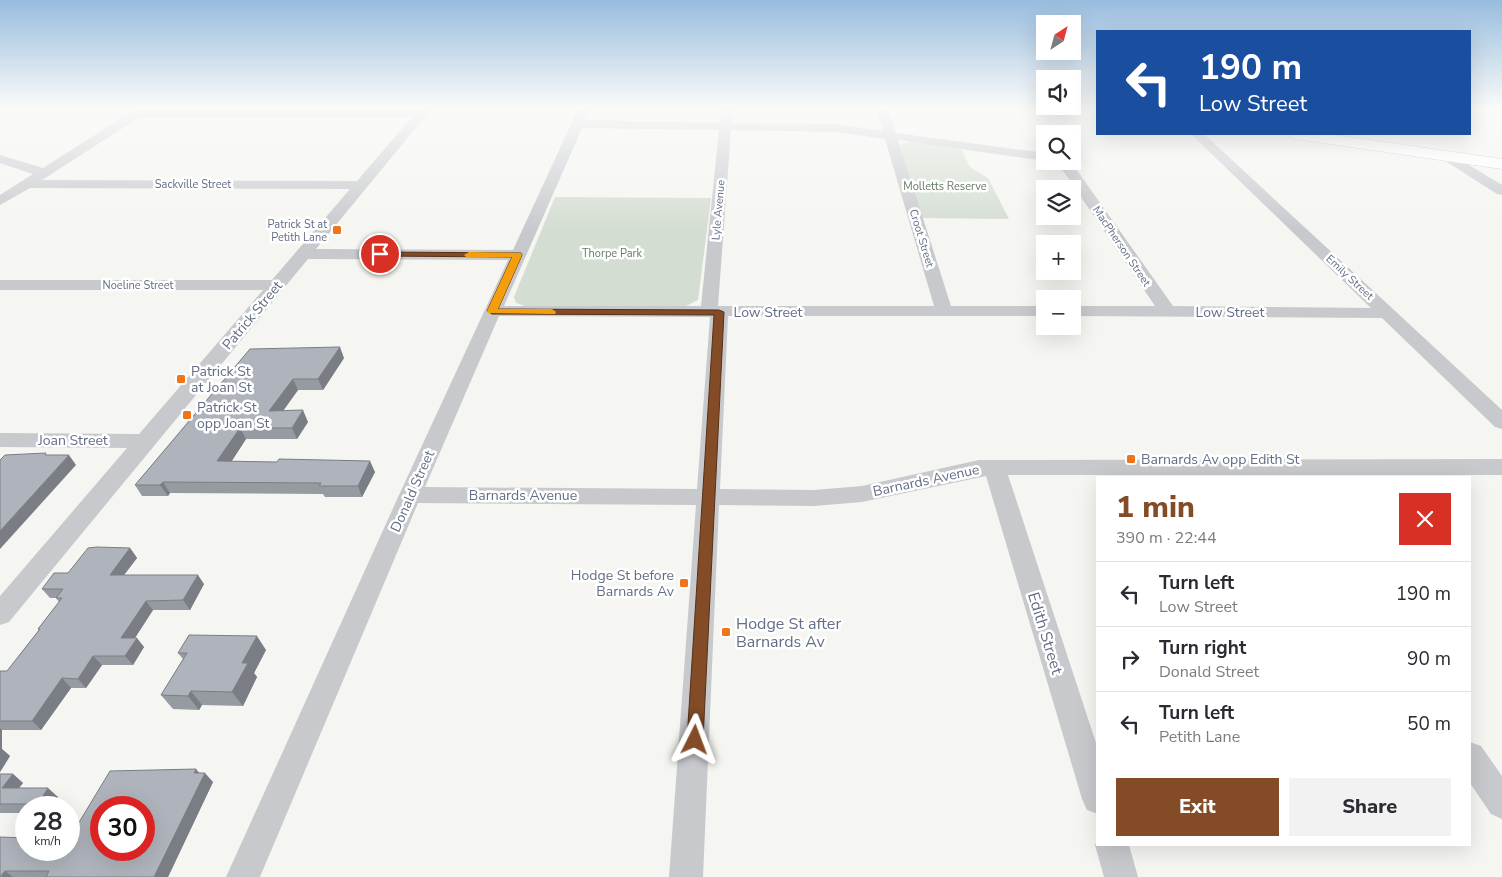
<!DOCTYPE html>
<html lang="en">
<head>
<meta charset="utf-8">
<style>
	body { margin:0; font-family:"Nunito Sans",sans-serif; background:#f2f2f3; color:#2b2b33; height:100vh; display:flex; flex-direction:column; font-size:19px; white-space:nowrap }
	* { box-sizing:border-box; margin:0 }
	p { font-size:16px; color:#7c7c81 }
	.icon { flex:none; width:28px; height:28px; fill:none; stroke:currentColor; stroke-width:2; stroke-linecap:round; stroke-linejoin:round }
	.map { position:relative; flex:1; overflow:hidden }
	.details { position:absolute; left:1096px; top:476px; width:375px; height:370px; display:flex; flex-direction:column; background:#fff; border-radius:0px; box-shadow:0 5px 20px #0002 }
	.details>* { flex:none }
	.guide { position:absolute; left:1096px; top:30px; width:375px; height:105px; border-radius:0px; box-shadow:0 5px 20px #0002; background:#1a4fa0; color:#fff; overflow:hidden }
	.needle { width:32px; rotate:36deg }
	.controls { position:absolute; left:1036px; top:15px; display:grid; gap:10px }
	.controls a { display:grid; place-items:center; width:45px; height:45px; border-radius:0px; background:#fff; box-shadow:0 5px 20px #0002; font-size:25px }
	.speed { position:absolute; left:15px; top:796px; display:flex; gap:10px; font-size:25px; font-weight:700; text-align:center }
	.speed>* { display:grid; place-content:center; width:65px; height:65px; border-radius:50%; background:#fff; box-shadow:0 5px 20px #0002; line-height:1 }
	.speed small { font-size:12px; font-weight:400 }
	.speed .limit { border:8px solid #d22; background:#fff; color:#111 }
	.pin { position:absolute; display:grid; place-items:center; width:42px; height:42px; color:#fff; margin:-21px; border:2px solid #fff; border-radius:50%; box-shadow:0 1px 5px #0007 }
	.me { position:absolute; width:55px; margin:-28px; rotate:3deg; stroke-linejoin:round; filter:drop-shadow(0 0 4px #0008) }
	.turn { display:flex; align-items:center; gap:18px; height:105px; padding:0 20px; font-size:22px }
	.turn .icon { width:65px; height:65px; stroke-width:2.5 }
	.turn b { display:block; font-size:35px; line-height:42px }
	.round { display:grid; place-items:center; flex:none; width:52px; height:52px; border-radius:0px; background:#f2f2f3 }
	.summary { display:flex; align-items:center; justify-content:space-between; height:85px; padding:0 20px }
	h1 { font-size:30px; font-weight:800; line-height:38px; color:#834c27 }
	.action { display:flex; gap:10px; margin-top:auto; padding:10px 20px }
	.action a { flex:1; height:58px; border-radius:0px; background:#834c27; color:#fff; font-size:20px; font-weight:800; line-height:58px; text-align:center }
	.action a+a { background:#f2f2f3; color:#2b2b33 }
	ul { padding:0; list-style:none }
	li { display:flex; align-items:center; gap:15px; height:65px; padding:0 20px; border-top:1px solid #e1e1e2 }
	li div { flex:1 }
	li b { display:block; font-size:19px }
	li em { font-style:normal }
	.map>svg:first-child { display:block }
	.green { fill:#d4ddd2 }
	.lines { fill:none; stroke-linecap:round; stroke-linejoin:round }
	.major-casing { stroke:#b7babf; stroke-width:1 }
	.minor { fill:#c7c9cd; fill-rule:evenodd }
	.major { fill:#fff; fill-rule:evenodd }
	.wall { fill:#969ba2 }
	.shaded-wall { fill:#7a7e84 }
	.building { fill:#afb4bc; stroke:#7a7e84; fill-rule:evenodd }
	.route { fill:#834c27; stroke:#553119 }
	.slow { fill:#f59e0b }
	.poi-dot { fill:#ef7518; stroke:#fff; stroke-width:2 }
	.labels { text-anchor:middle; stroke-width:5; stroke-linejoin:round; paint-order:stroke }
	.far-street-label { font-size:11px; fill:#626e85; stroke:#fff }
	.far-park-label { font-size:11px; fill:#617b61; stroke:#fff }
	.far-poi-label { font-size:11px; fill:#626e85; stroke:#fff; text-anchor:end }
	.street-label { font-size:14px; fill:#626e85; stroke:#fff }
	.poi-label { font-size:14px; fill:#626e85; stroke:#fff; text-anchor:start }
	.near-poi-label { font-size:16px; fill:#626e85; stroke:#fff; text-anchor:start }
	.near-street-label { font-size:16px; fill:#626e85; stroke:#fff }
</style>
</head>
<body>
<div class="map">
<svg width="1502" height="877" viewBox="0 0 1502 877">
	<rect width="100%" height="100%" fill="#f5f6f1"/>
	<g class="green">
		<polygon points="916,141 960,147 970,167 988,178 1009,219 921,218 900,146 903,143"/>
		<polygon points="555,197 711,198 698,300 684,307 525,306 516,303 514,297"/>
	</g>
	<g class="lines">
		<defs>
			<polygon id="major" points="1288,134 1328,134 1502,159 1502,169 1296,139 1290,137"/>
		</defs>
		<use href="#major" class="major-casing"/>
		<g class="minor">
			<path d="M139,107H153L151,110H418L421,107H433L316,249L513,250L579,107H591L585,120L720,123L721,107H733L732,123L836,124L883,131L876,107H888L896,133L1045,153V161L898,140L951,306H1045V316H728L720,489L814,490L862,486L979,460L1502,459V475H1008L1098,749V814L1087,810L1082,799L986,476L862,502L814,506L719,505L703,877H669L696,505L418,503L260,877H226L399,495L508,260L308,259L9,622L0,625V596L127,448L0,447V433L139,434L263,290H0V280H272L350,189L30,188L0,205V195L33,174L0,163V155L43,168ZM140,117H412L357,181L42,180ZM582,128L719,130L701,306H504ZM731,130L836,132L885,139L934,306H718ZM499,316L710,317L697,489L425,487Z"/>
			<polygon points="1191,134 1204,134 1502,410 1502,429 1495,427 1382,318 1072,316 1072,306 1155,306 1064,172 1050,161 1066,161 1074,166 1173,306 1371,308"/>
			<polygon points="1449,153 1502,185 1502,195 1497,194 1444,160 1442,157"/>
			<polygon points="1470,742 1481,746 1502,776 1502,819 1491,814 1470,783"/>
			<polygon points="1098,840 1098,845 1129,845 1138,877 1104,877 1095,845"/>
		</g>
		<use href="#major" class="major"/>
	</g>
	<g class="wall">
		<polygon points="250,349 344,358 323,390 298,390 283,411 308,422 297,439 246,439 231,462 375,472 362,497 325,497 323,494 170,493 168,496 142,496 135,485"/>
		<polygon points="130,548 137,558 124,575 204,584 190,610 153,610 135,638 144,647 133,665 102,665 86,688 71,688 41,730 2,730 2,749 10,756 0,772 0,671 7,671 39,630 38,629 59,602 56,598 50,598 42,589 68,573"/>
		<polygon points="266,650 254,673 257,677 243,706 202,705 199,710 173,709 161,695 183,659 178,653"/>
		<polygon points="199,773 213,782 168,877 0,877 0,837 26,850 69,850"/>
		<polygon points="0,774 13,774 23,783 19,788 58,797 52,808 26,808 26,813 0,813"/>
	</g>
	<g class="shaded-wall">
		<polygon points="340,347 344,358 323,390 318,379"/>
		<polygon points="293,379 298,390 275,422 269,411"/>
		<polygon points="303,410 308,422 297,439 292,428"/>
		<polygon points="240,428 246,439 224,473 217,461"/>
		<polygon points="69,455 76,465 0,549 0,531"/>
		<polygon points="370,461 375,472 362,497 358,486"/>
		<polygon points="163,482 170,493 168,496 160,485"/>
		<polygon points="130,548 137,558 117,584 110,575"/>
		<polygon points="198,575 204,584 190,610 183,600"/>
		<polygon points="146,601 153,610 129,647 121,638"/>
		<polygon points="257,636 266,650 254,673 257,677 243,706 232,692 242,663"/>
		<polygon points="137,638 144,647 133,665 125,656"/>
		<polygon points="93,656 102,665 86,688 78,679"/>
		<polygon points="62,678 71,688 41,730 32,721"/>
		<polygon points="191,691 202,705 199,710 188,696"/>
		<polygon points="0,728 2,730 2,749 10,756 0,772"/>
		<polygon points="196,769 203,777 205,773 213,782 168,877 154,877"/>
		<polygon points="13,774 23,783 12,797 2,788"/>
		<polygon points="48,788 58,797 52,808 43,808 38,804"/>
		<polygon points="26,838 26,850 21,846"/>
		<polygon points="5,871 13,877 1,877"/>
	</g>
	<g class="building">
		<polygon points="340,347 318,379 293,379 269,411 303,410 292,428 240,428 217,461 277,462 279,459 370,461 358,486 319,486 321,483 163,482 160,485 135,485 250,349"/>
		<polygon points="46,453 45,455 69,455 0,531 0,460 5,455"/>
		<polygon points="97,547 130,548 110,575 198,575 183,600 146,601 121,638 137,638 125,656 93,656 78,679 62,678 32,721 0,721 0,671 7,671 40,629 38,629 62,598 56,598 63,589 42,589 54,573 68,573 88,548"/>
		<polygon points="189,635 257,636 242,663 248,663 232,692 191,691 188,696 161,695 187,653 178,653"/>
		<path d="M196,769L194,773H205L154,877H46L49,871H5L0,877V837L26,838L21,846H26V850H69V839L110,771ZM101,808H144V850H101Z"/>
		<polygon points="0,774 13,774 2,788 48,788 38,804 0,804"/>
	</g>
	<linearGradient id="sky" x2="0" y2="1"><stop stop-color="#98bcde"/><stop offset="0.47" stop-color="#fafbf9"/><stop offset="1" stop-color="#fafbf9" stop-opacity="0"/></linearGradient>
	<rect width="1502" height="230" fill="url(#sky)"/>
	<polygon class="route" points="380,252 521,253 522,255 498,309 719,310 724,312 703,740 700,745 695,747 689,745 687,740 714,315 492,314 487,311 512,257 377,256 376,254"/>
	<polygon class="slow" points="469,252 521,253 522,255 498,309 552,309 556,312 555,314 488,313 487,311 512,257 466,257 464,255"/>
	<g class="poi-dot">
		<rect x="332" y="225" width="10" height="10" rx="2.5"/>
		<rect x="176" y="374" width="10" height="10" rx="2.5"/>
		<rect x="182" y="410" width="10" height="10" rx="2.5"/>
		<rect x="1126" y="454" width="10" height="10" rx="2.5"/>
		<rect x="679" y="578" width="10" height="10" rx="2.5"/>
		<rect x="721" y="627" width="10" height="10" rx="2.5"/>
	</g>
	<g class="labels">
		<g class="far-street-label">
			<text x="193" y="188">Sackville Street</text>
			<text transform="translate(718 210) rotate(-85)" y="4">Lyle Avenue</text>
			<text transform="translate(922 238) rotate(73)" y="4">Croot Street</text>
			<text transform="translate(1122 246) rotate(56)" y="4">MacPherson Street</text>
			<text transform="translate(1350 277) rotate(43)" y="4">Emily Street</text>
			<text x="138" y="289">Noeline Street</text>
		</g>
		<g class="far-park-label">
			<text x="945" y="190">Molletts Reserve</text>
			<text x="612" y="257">Thorpe Park</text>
		</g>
		<g class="far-poi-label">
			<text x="327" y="228">Patrick St at<tspan x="327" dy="13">Petith Lane</tspan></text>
		</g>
		<g class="street-label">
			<text x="768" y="317">Low Street</text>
			<text x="1230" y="317">Low Street</text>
			<text transform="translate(252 315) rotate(-50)" y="5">Patrick Street</text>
			<text x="73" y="445">Joan Street</text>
			<text transform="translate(926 480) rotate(-12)" y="5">Barnards Avenue</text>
			<text transform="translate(412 491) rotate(-66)" y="5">Donald Street</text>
			<text x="523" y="500">Barnards Avenue</text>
		</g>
		<g class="poi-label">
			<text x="191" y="376">Patrick St<tspan x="191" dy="16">at Joan St</tspan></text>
			<text x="197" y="412">Patrick St<tspan x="197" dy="16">opp Joan St</tspan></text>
			<text x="1141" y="464">Barnards Av opp Edith St</text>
			<text x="674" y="580" text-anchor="end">Hodge St before<tspan x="674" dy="16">Barnards Av</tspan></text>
		</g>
		<g class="near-poi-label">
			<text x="736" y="629">Hodge St after<tspan x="736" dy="18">Barnards Av</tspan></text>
		</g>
		<g class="near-street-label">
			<text transform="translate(1046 633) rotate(73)" y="6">Edith Street</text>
		</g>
	</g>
</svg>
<div class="controls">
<a><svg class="needle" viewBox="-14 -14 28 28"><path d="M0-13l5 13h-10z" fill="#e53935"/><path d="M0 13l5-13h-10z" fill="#7c7c81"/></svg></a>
<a><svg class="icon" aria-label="sound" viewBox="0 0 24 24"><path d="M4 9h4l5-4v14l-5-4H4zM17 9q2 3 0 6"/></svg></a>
<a><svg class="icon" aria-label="search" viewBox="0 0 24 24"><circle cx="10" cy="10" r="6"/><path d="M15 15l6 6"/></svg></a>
<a><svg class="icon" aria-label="layers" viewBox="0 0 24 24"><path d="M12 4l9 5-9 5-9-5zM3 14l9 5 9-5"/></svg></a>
<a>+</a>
<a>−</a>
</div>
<div class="speed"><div>28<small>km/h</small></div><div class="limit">30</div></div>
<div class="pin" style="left:380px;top:254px;background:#d93025"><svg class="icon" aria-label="arrive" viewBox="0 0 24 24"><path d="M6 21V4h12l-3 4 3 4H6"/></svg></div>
<svg class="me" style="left:695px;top:740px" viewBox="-20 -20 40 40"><path d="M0-17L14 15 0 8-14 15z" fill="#834c27" stroke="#fff" stroke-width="4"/></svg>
<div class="guide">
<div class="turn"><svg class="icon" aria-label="left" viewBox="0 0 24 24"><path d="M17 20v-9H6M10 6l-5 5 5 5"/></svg><div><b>190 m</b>Low Street</div></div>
</div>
<section class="details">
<div class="summary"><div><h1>1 min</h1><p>390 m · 22:44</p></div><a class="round" style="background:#d93025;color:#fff"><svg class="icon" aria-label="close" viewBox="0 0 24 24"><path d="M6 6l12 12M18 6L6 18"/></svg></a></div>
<ul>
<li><svg class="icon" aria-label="left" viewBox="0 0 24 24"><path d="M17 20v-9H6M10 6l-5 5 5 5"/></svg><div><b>Turn left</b><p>Low Street</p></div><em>190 m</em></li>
<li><svg class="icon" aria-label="right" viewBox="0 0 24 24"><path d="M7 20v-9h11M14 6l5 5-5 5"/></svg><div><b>Turn right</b><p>Donald Street</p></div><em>90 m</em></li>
<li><svg class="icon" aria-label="left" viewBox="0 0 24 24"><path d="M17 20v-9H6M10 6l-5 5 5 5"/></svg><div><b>Turn left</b><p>Petith Lane</p></div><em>50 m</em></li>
</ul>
<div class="action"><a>Exit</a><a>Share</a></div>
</section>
</div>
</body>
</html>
